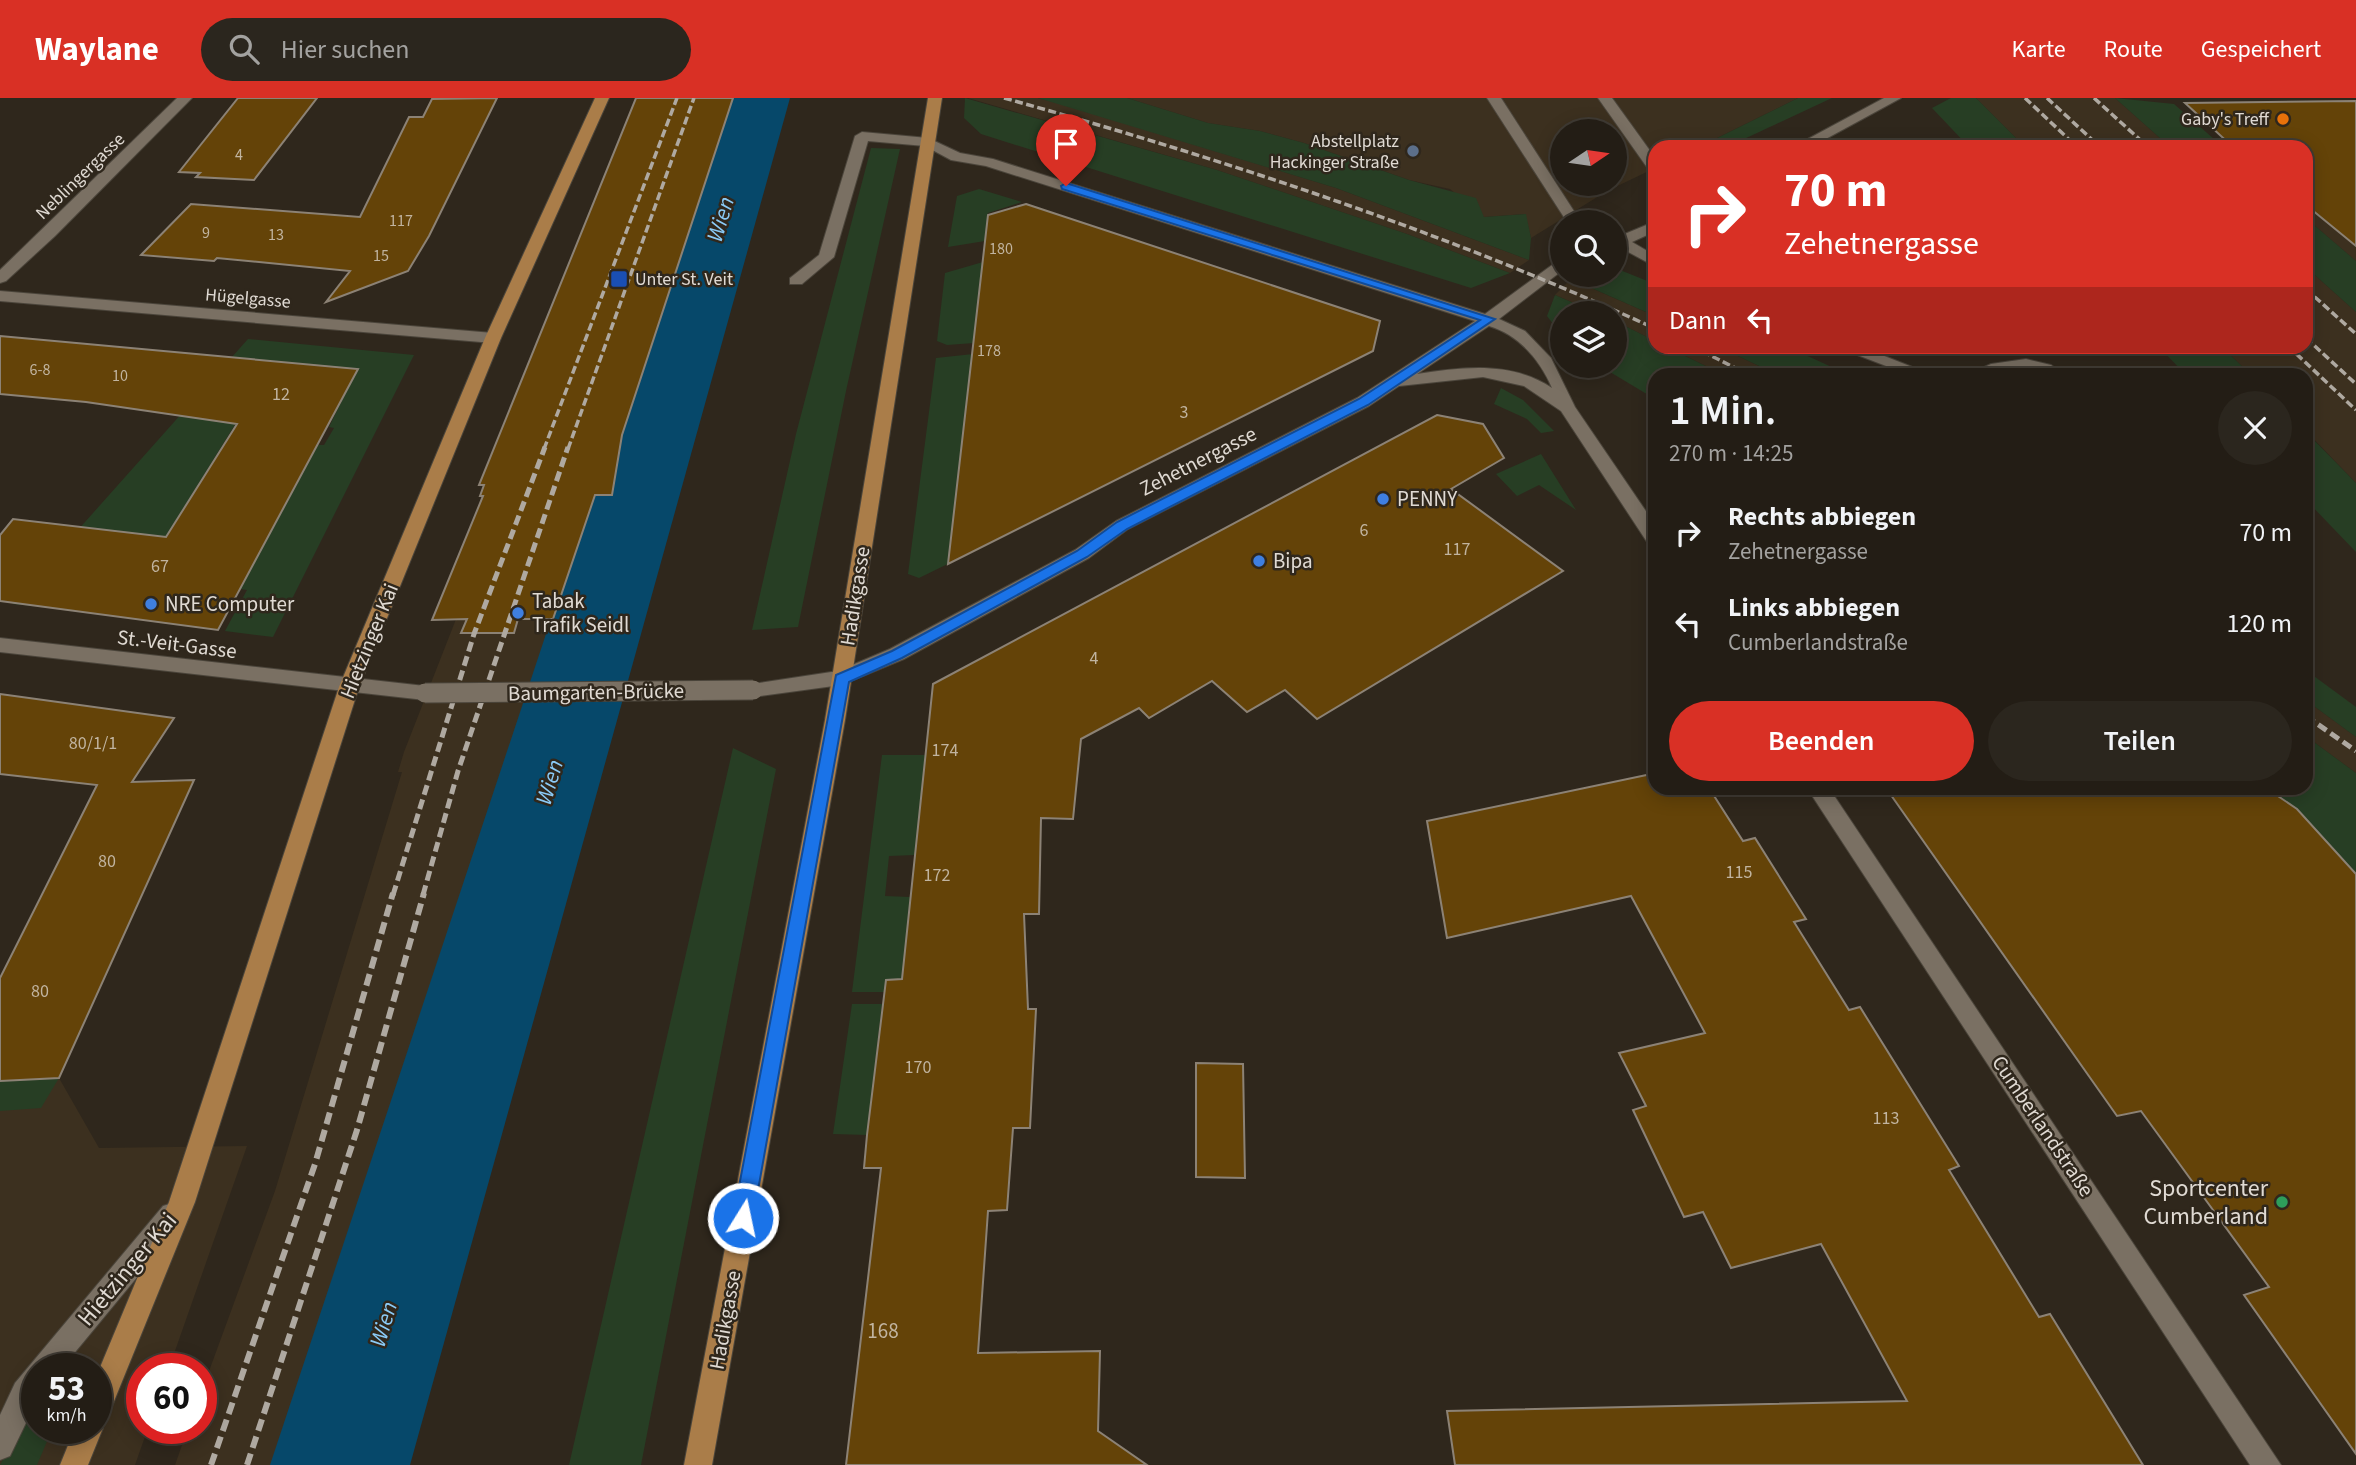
<!DOCTYPE html>
<html lang="de">
<head>
<meta charset="utf-8">
<style>
	body { margin:0; font-family:"Source Sans 3",sans-serif; background:#2b261e; color:#f1f3f6; height:100vh; display:flex; flex-direction:column; font-size:26px; white-space:nowrap }
	* { box-sizing:border-box; margin:0 }
	p { font-size:23px; color:#a3a2a0 }
	.icon { flex:none; width:38px; height:38px; fill:none; stroke:currentColor; stroke-width:2; stroke-linecap:round; stroke-linejoin:round }
	.map { position:relative; flex:1; overflow:hidden }
	.side { position:absolute; left:1648px; top:270px; width:665px; height:427px; display:flex; flex-direction:column; background:#231d15; border-radius:21px; box-shadow:0 4px 18px #0003,0 0 0 2px #403b34 }
	.side>* { flex:none }
	.banner { position:absolute; left:1648px; top:42px; width:665px; height:214px; border-radius:21px; box-shadow:0 4px 18px #0003,0 0 0 2px #403b34; background:#d93025; color:#fff; overflow:hidden }
	.needle { width:46px; rotate:77deg }
	.controls { position:absolute; left:1550px; top:21px; display:grid; gap:14px }
	.controls a { display:grid; place-items:center; width:77px; height:77px; border-radius:50%; background:#231d15; box-shadow:0 4px 18px #0003,0 0 0 2px #403b34; font-size:35px }
	.speed { position:absolute; left:21px; top:1255px; display:flex; gap:14px; font-size:35px; font-weight:700; text-align:center }
	.speed>* { display:grid; place-content:center; width:91px; height:91px; border-radius:50%; background:#231d15; box-shadow:0 4px 18px #0003,0 0 0 2px #403b34; line-height:1 }
	.speed small { font-size:18px; font-weight:400 }
	.speed .limit { border:10px solid #d22; background:#fff; color:#111 }
	.pin { position:absolute; display:grid; place-items:center; width:60px; height:60px; color:#fff; margin:-72px -30px; border-radius:50% 50% 50% 0; rotate:-45deg; box-shadow:0 0 7px #0007 }
	.pin .icon { rotate:45deg }
	.me { position:absolute; width:77px; margin:-38px; rotate:10deg; stroke-linejoin:round; filter:drop-shadow(0 0 5px #0008) }
	.turn { display:flex; align-items:center; gap:24px; height:147px; padding:0 21px; font-size:32px }
	.turn .icon { width:91px; height:91px; stroke-width:2.5 }
	.turn b { display:block; font-size:49px; line-height:60px }
	.then { display:flex; align-items:center; height:66px; padding:0 21px; background:#0003; gap:14px; font-size:26px }
	.round { display:grid; place-items:center; flex:none; width:74px; height:74px; border-radius:37px; background:#2b261e }
	.headline { display:flex; align-items:center; justify-content:space-between; height:119px; padding:0 21px }
	h1 { font-size:42px; font-weight:600; line-height:52px }
	.action { display:flex; gap:14px; margin-top:auto; padding:14px 21px }
	.action a { flex:1; height:80px; border-radius:42px; background:#d93025; color:#fff; font-size:28px; font-weight:600; line-height:80px; text-align:center }
	.action a+a { background:#2b261e; color:#f1f3f6 }
	ul { padding:0; list-style:none }
	li { display:flex; align-items:center; gap:21px; height:91px; padding:0 21px }
	li div { flex:1 }
	li b { display:block; font-size:26px }
	li em { font-style:normal }
	header { display:flex; align-items:center; gap:42px; box-sizing:border-box; height:98px; padding:0 35px; background:#d93025; color:#fff }
	header strong { font-size:33px }
	nav { display:flex; gap:38px; margin-inline-start:auto; font-size:24px }
	.search { width:490px; height:63px; background:#2b261e; display:flex; align-items:center; gap:18px; box-sizing:border-box; padding:0 24px; border-radius:38px; color:#a3a2a0; font-size:26px }
	.map>svg:first-child { display:block }
	.built { fill:#3c301f; fill-rule:evenodd }
	.green { fill:#273e24 }
	.lines { fill:none; stroke-linecap:round; stroke-linejoin:round }
	.river { fill:#06486a; fill-rule:evenodd }
	.building { fill:#644308; stroke:#8c8275; stroke-width:2 }
	.minor-casing { stroke:#4b453b; stroke-width:2 }
	.major-casing { stroke:#4b453b; stroke-width:2 }
	.minor { fill:#7a7063; fill-rule:evenodd }
	.major { fill:#aa7d49; fill-rule:evenodd }
	.rail-far2 { stroke:#afa9a1; stroke-width:3.5; stroke-dasharray:8 3.5; stroke-linecap:butt }
	.rail-far1 { stroke:#afa9a1; stroke-width:5; stroke-dasharray:10 5; stroke-linecap:butt }
	.rail { stroke:#afa9a1; stroke-width:6; stroke-dasharray:12 6; stroke-linecap:butt }
	.minor-bridge-casing { stroke:#4b453b; stroke-width:21; stroke-linecap:butt }
	.minor-bridge { stroke:#7a7063; stroke-width:19 }
	.route { fill:#1a73e8; stroke:#114b97; stroke-width:2 }
	.food-dot { fill:#e8710a; stroke:#2f271c; stroke-width:2.5 }
	.service-dot { fill:#5c6f8a; stroke:#2f271c; stroke-width:2.5 }
	.transit-dot { fill:#1a4fb4; stroke:#2f271c; stroke-width:2.5 }
	.shop-dot { fill:#3f7fe0; stroke:#2f271c; stroke-width:2.5 }
	.leisure-dot { fill:#2e9e5b; stroke:#2f271c; stroke-width:2.5 }
	.labels { text-anchor:middle; stroke-width:5; stroke-linejoin:round; paint-order:stroke }
	.far-number-label { font-size:16px; fill:#c1b4a0 }
	.far-poi-label { font-size:18px; fill:#e0dad3; stroke:#2f271c; text-anchor:end }
	.far-street-label { font-size:18px; fill:#e0dad3; stroke:#2f271c }
	.number-label { font-size:18px; fill:#c1b4a0 }
	.street-label { font-size:21px; fill:#e0dad3; stroke:#2f271c }
	.poi-label { font-size:21px; fill:#e0dad3; stroke:#2f271c; text-anchor:start }
	.near-number-label { font-size:21px; fill:#c1b4a0 }
	.water-label { font-size:23px; font-style:italic; fill:#8bcbf7; stroke:#2f271c }
	.near-poi-label { font-size:24px; fill:#e0dad3; stroke:#2f271c; text-anchor:end }
	.near-street-label { font-size:24px; fill:#e0dad3; stroke:#2f271c }
</style>
</head>
<body>
<header>
<strong>Waylane</strong>
<div class="search"><svg class="icon" aria-label="search" viewBox="0 0 24 24"><circle cx="10" cy="10" r="6"/><path d="M15 15l6 6"/></svg>Hier suchen</div>
<nav><a>Karte</a><a>Route</a><a>Gespeichert</a></nav>
</header>
<div class="map">
<svg width="2356" height="1367" viewBox="0 0 2356 1367">
	<rect width="100%" height="100%" fill="#2f271c"/>
	<g class="built">
		<polygon points="660,0 731,0 521,645 493,719 279,1367 175,1367 188,1330 201,1330 201,1295 275,1093 402,674 398,674 404,654"/>
		<polygon points="968,0 1038,0 1064,7 1336,90 1529,162 1510,175 1407,136 1217,72"/>
		<path d="M1127,0H1798L1699,49H1656L1655,70L1607,93L1531,140L1525,116L1484,119L1450,91L1409,82L1304,45L1260,33L1208,25ZM1563,33H1615V86H1563Z"/>
		<polygon points="1976,0 2115,0 2170,49 2025,49"/>
		<polygon points="2356,91 2356,163 2307,121 2313,112"/>
		<polygon points="2307,170 2356,214 2356,385 2307,334 2306,276 2250,276 2222,249 2306,248"/>
		<polygon points="1571,181 1655,218 1655,243 1615,223 1615,215 1597,215 1555,197"/>
		<polygon points="1667,249 1719,249 1776,276 1722,276"/>
		<polygon points="2307,603 2356,639 2356,675 2307,639"/>
		<path d="M59,980L99,1050L247,1048L169,1270H142V1330H148L135,1367H0V983ZM37,1270H96V1330H37Z"/>
	</g>
	<g class="green">
		<polygon points="965,0 1217,72 1407,136 1510,175 1471,190 981,36 964,20"/>
		<polygon points="1038,0 1127,0 1208,25 1260,33 1304,45 1409,82 1476,100 1484,119 1526,116 1531,140 1529,162 1336,90"/>
		<polygon points="1798,0 1832,0 1727,49 1699,49"/>
		<polygon points="1951,0 1976,0 2025,49 1969,49 1932,10"/>
		<polygon points="2115,0 2174,6 2223,49 2170,49"/>
		<polygon points="871,50 900,51 846,293 798,529 752,532 796,336"/>
		<polygon points="979,91 1022,104 988,115 985,143 948,149 957,98"/>
		<polygon points="2307,121 2356,163 2356,214 2307,170"/>
		<polygon points="983,164 974,245 947,247 937,243 945,175"/>
		<polygon points="1615,170 1655,186 1655,218 1571,181 1575,177 1615,177"/>
		<polygon points="1555,197 1597,215 1563,215 1563,239 1547,218"/>
		<polygon points="1615,223 1655,243 1656,248 1667,249 1722,276 1656,276 1655,301 1600,268 1615,268"/>
		<polygon points="248,241 414,257 273,539 225,533 247,492 240,491 318,347 324,347 334,330 329,329 357,271 248,261 198,320 236,325 162,445 95,436 34,508 12,506"/>
		<polygon points="1719,249 1788,249 1847,276 1776,276"/>
		<polygon points="2159,249 2222,249 2250,276 2185,276"/>
		<polygon points="973,256 949,452 964,458 919,480 908,476 936,260"/>
		<polygon points="1501,290 1523,302 1554,333 1541,335 1527,321 1494,306"/>
		<polygon points="2306,334 2356,385 2356,454 2307,403"/>
		<polygon points="1541,356 1576,412 1539,387 1517,398 1496,376"/>
		<polygon points="2307,573 2356,609 2356,639 2307,603"/>
		<polygon points="2307,639 2356,675 2356,776 2297,711 2266,690 2306,690"/>
		<polygon points="733,650 776,671 641,1367 569,1367"/>
		<polygon points="882,657 925,657 915,757 889,758 885,798 910,799 902,881 886,882 884,894 852,894"/>
		<polygon points="852,906 882,906 867,1037 833,1036"/>
		<polygon points="59,980 41,1010 0,1013 0,983"/>
		<polygon points="37,1322 37,1330 50,1330 51,1334 37,1367 0,1367 22,1327"/>
	</g>
	<g class="lines">
		<polygon class="river" points="724,0 790,0 410,1367 270,1367"/>
	</g>
	<g class="building">
		<polygon points="238,0 317,0 254,82 196,79 200,75 179,74"/>
		<polygon points="497,0 429,138 408,173 326,204 350,173 217,160 214,163 141,157 191,106 360,119 409,19 423,19 432,1"/>
		<polygon points="636,0 733,0 622,337 612,397 595,397 553,521 518,521 514,535 461,535 467,521 432,522 483,398 480,398 484,387 479,387"/>
		<polygon points="2356,3 2356,148 2306,107 2306,49 2233,49 2185,5"/>
		<polygon points="1026,106 1380,223 1373,253 948,466 988,117"/>
		<polygon points="0,238 358,271 218,532 0,503 0,437 13,421 166,439 237,326 86,304 0,296"/>
		<polygon points="1437,317 1483,326 1504,360 1451,391 1563,473 1317,621 1285,592 1247,614 1212,583 1149,620 1139,610 1081,641 1073,721 1041,720 1039,816 1024,816 1028,911 1036,911 1030,1030 1013,1030 1007,1112 988,1113 978,1255 1100,1253 1098,1333 1147,1367 846,1367 881,1070 864,1070 867,1037 886,882 902,881 933,586"/>
		<polygon points="0,596 174,620 132,684 194,682 59,980 0,983 0,880 97,687 0,676"/>
		<polygon points="1656,675 1656,690 1709,690 1743,743 1755,740 1806,821 1794,824 1849,912 1860,909 1959,1068 1949,1072 2039,1219 2050,1216 2143,1367 1455,1367 1447,1313 1907,1303 1821,1146 1731,1170 1703,1114 1684,1119 1633,1012 1646,1008 1619,955 1705,935 1631,798 1447,840 1427,723"/>
		<polygon points="1886,690 2266,690 2297,711 2356,776 2356,1356 2244,1197 2269,1189 2141,1013 2117,1018"/>
		<polygon points="1196,965 1243,966 1245,1080 1196,1079"/>
	</g>
	<g class="lines">
		<defs>
			<g id="minor">
				<polygon points="177,0 192,0 55,138 6,183 0,185 0,172"/>
				<polygon points="1487,0 1501,0 1581,124 1567,124"/>
				<polygon points="1598,0 1612,0 1656,61 1656,76 1651,75"/>
				<polygon points="1884,0 1901,0 1811,49 1793,49"/>
				<path d="M862,34L928,40L960,55L993,61L1485,216L1563,159V172L1499,221L1525,233L1551,260L1575,309L1656,428V449L1649,447L1561,313L1524,288L1483,279L1399,288L1369,308L1128,431L1089,460L904,561L841,587L753,599L746,597L743,592L746,587L838,573L890,551L1075,452L1116,423L1357,300L1475,223L986,68L951,62L925,48L868,43L834,159L802,186H790V180L819,157L855,38ZM1489,228C1519,237 1540,262 1552,290C1511,263 1464,269 1417,276Z"/>
				<polygon points="1656,123 1656,133 1632,144 1656,158 1656,169 1619,149 1615,150 1615,140"/>
				<polygon points="0,193 493,235 501,240 493,245 0,203"/>
				<polygon points="1834,248 1859,248 1930,276 1907,276"/>
				<path d="M2026,261L2051,267L2063,276C2049,277 2039,271 2025,271C2006,270 1988,278 1969,276L1991,266Z"/>
				<polygon points="0,540 425,588 432,590 435,595 432,600 425,602 0,554"/>
				<polygon points="1807,690 1829,690 2281,1367 2250,1367"/>
				<polygon points="172,1105 181,1108 185,1117 181,1126 62,1270 37,1270 37,1302 10,1358 0,1362 0,1317 15,1285 163,1108"/>
			</g>
			<g id="major">
				<polygon points="595,0 609,0 501,240 359,589 195,1104 106,1323 101,1325 103,1330 88,1367 60,1367 75,1330 96,1330 96,1279 169,1104 339,589 485,240"/>
				<polygon points="928,0 942,0 845,622 712,1367 684,1367 825,622"/>
			</g>
		</defs>
		<use href="#minor" class="minor-casing"/>
		<use href="#major" class="major-casing"/>
		<use href="#minor" class="minor"/>
		<use href="#major" class="major"/>
		<g class="rail-far2">
			<path d="M1004,0C1227,62 1445,134 1656,231"/>
			<polyline points="2025,0 2077,49"/>
			<polyline points="2047,0 2100,49"/>
			<polyline points="2094,0 2148,49"/>
			<polyline points="2306,191 2356,236"/>
			<polyline points="2306,240 2356,286"/>
			<polyline points="1692,248 1747,276"/>
			<polyline points="2288,248 2356,312"/>
			<polyline points="544,351 677,0"/>
			<polyline points="568,351 694,0"/>
		</g>
		<g class="rail-far1">
			<polyline points="2306,618 2356,653"/>
			<polyline points="393,797 474,536 545,349"/>
			<polyline points="423,797 458,673 568,349"/>
		</g>
		<g class="rail">
			<polyline points="211,1367 315,1066 393,795"/>
			<polyline points="247,1367 357,1032 424,795"/>
		</g>
		<defs>
			<polyline id="minor-bridge" points="425,595 753,592"/>
		</defs>
		<use href="#minor-bridge" class="minor-bridge-casing"/>
		<use href="#minor-bridge" class="minor-bridge"/>
	</g>
	<polygon class="route" points="1066,85 1495,221 1368,307 1127,431 1087,459 902,560 849,584 753,1120 750,1126 743,1129 736,1126 733,1120 836,577 892,553 1077,453 1117,424 1359,301 1480,222 1062,91 1061,88"/>
	<circle class="food-dot" cx="2283" cy="21" r="7"/>
	<circle class="service-dot" cx="1413" cy="53" r="7"/>
	<rect class="transit-dot" x="610" y="172" width="18" height="18" rx="3.5"/>
	<g class="shop-dot">
		<circle cx="1383" cy="401" r="7"/>
		<circle cx="1259" cy="463" r="7"/>
		<circle cx="151" cy="506" r="7"/>
		<circle cx="518" cy="515" r="7"/>
	</g>
	<circle class="leisure-dot" cx="2282" cy="1104" r="7"/>
	<g class="labels">
		<g class="far-number-label">
			<text x="239" y="62">4</text>
			<text x="401" y="128">117</text>
			<text x="206" y="140">9</text>
			<text x="276" y="142">13</text>
			<text x="1001" y="156">180</text>
			<text x="381" y="163">15</text>
			<text x="989" y="258">178</text>
			<text x="40" y="277">6-8</text>
			<text x="120" y="283">10</text>
		</g>
		<g class="far-poi-label">
			<text x="2269" y="27">Gaby's Treff</text>
			<text x="1399" y="49">Abstellplatz<tspan x="1399" dy="21">Hackinger Straße</tspan></text>
			<text x="635" y="187" text-anchor="start">Unter St. Veit</text>
		</g>
		<g class="far-street-label">
			<text transform="translate(80 78) rotate(-44)" y="6">Neblingergasse</text>
			<text transform="translate(248 200) rotate(5)" y="6">Hügelgasse</text>
		</g>
		<g class="number-label">
			<text x="281" y="302">12</text>
			<text x="1184" y="320">3</text>
			<text x="1364" y="438">6</text>
			<text x="1457" y="457">117</text>
			<text x="160" y="474">67</text>
			<text x="1094" y="566">4</text>
			<text x="93" y="651">80/1/1</text>
			<text x="945" y="658">174</text>
			<text x="107" y="769">80</text>
			<text x="1739" y="780">115</text>
			<text x="937" y="783">172</text>
			<text x="40" y="899">80</text>
			<text x="918" y="975">170</text>
			<text x="1886" y="1026">113</text>
		</g>
		<g class="street-label">
			<text transform="translate(1198 363) rotate(-27)" y="7">Zehetnergasse</text>
			<text transform="translate(855 498) rotate(-81)" y="7">Hadikgasse</text>
			<text transform="translate(369 543) rotate(-68)" y="7">Hietzinger Kai</text>
			<text transform="translate(177 546) rotate(7)" y="7">St.-Veit-Gasse</text>
			<text transform="translate(596 594) rotate(-1)" y="7">Baumgarten-Brücke</text>
			<text transform="translate(2043 1028) rotate(56)" y="7">Cumberlandstraße</text>
			<text transform="translate(725 1222) rotate(-80)" y="7">Hadikgasse</text>
		</g>
		<g class="poi-label">
			<text x="1397" y="408">PENNY</text>
			<text x="1273" y="470">Bipa</text>
			<text x="532" y="510">Tabak<tspan x="532" dy="24">Trafik Seidl</tspan></text>
			<text x="165" y="513">NRE Computer</text>
		</g>
		<g class="near-number-label">
			<text x="883" y="1240">168</text>
		</g>
		<g class="water-label">
			<text transform="translate(720 121) rotate(-73)" y="8">Wien</text>
			<text transform="translate(549 684) rotate(-73)" y="8">Wien</text>
			<text transform="translate(383 1226) rotate(-73)" y="8">Wien</text>
		</g>
		<g class="near-poi-label">
			<text x="2268" y="1098">Sportcenter<tspan x="2268" dy="28">Cumberland</tspan></text>
		</g>
		<g class="near-street-label">
			<text transform="translate(127 1171) rotate(-50)" y="8">Hietzinger Kai</text>
		</g>
	</g>
</svg>
<div class="controls">
<a><svg class="needle" viewBox="-14 -14 28 28"><path d="M0-13l5 13h-10z" fill="#e53935"/><path d="M0 13l5-13h-10z" fill="#a3a2a0"/></svg></a>
<a><svg class="icon" aria-label="search" viewBox="0 0 24 24"><circle cx="10" cy="10" r="6"/><path d="M15 15l6 6"/></svg></a>
<a><svg class="icon" aria-label="layers" viewBox="0 0 24 24"><path d="M12 4l9 5-9 5-9-5zM3 14l9 5 9-5"/></svg></a>
</div>
<div class="speed"><div>53<small>km/h</small></div><div class="limit">60</div></div>
<div class="pin" style="left:1066px;top:88px;background:#d93025"><svg class="icon" aria-label="arrive" viewBox="0 0 24 24"><path d="M6 21V4h12l-3 4 3 4H6"/></svg></div>
<svg class="me" style="left:743px;top:1120px" viewBox="-20 -20 40 40"><circle r="17" fill="#1a73e8" stroke="#fff" stroke-width="3"/><path d="M0-11L8 9 0 5-8 9z" fill="#fff"/></svg>
<div class="banner">
<div class="turn"><svg class="icon" aria-label="right" viewBox="0 0 24 24"><path d="M7 20v-9h11M14 6l5 5-5 5"/></svg><div><b>70 m</b>Zehetnergasse</div></div>
<div class="then">Dann<svg class="icon" aria-label="left" viewBox="0 0 24 24"><path d="M17 20v-9H6M10 6l-5 5 5 5"/></svg></div>
</div>
<section class="side">
<div class="headline"><div><h1>1 Min.</h1><p>270 m · 14:25</p></div><a class="round"><svg class="icon" aria-label="close" viewBox="0 0 24 24"><path d="M6 6l12 12M18 6L6 18"/></svg></a></div>
<ul>
<li><svg class="icon" aria-label="right" viewBox="0 0 24 24"><path d="M7 20v-9h11M14 6l5 5-5 5"/></svg><div><b>Rechts abbiegen</b><p>Zehetnergasse</p></div><em>70 m</em></li>
<li><svg class="icon" aria-label="left" viewBox="0 0 24 24"><path d="M17 20v-9H6M10 6l-5 5 5 5"/></svg><div><b>Links abbiegen</b><p>Cumberlandstraße</p></div><em>120 m</em></li>
</ul>
<div class="action"><a>Beenden</a><a>Teilen</a></div>
</section>
</div>
</body>
</html>
